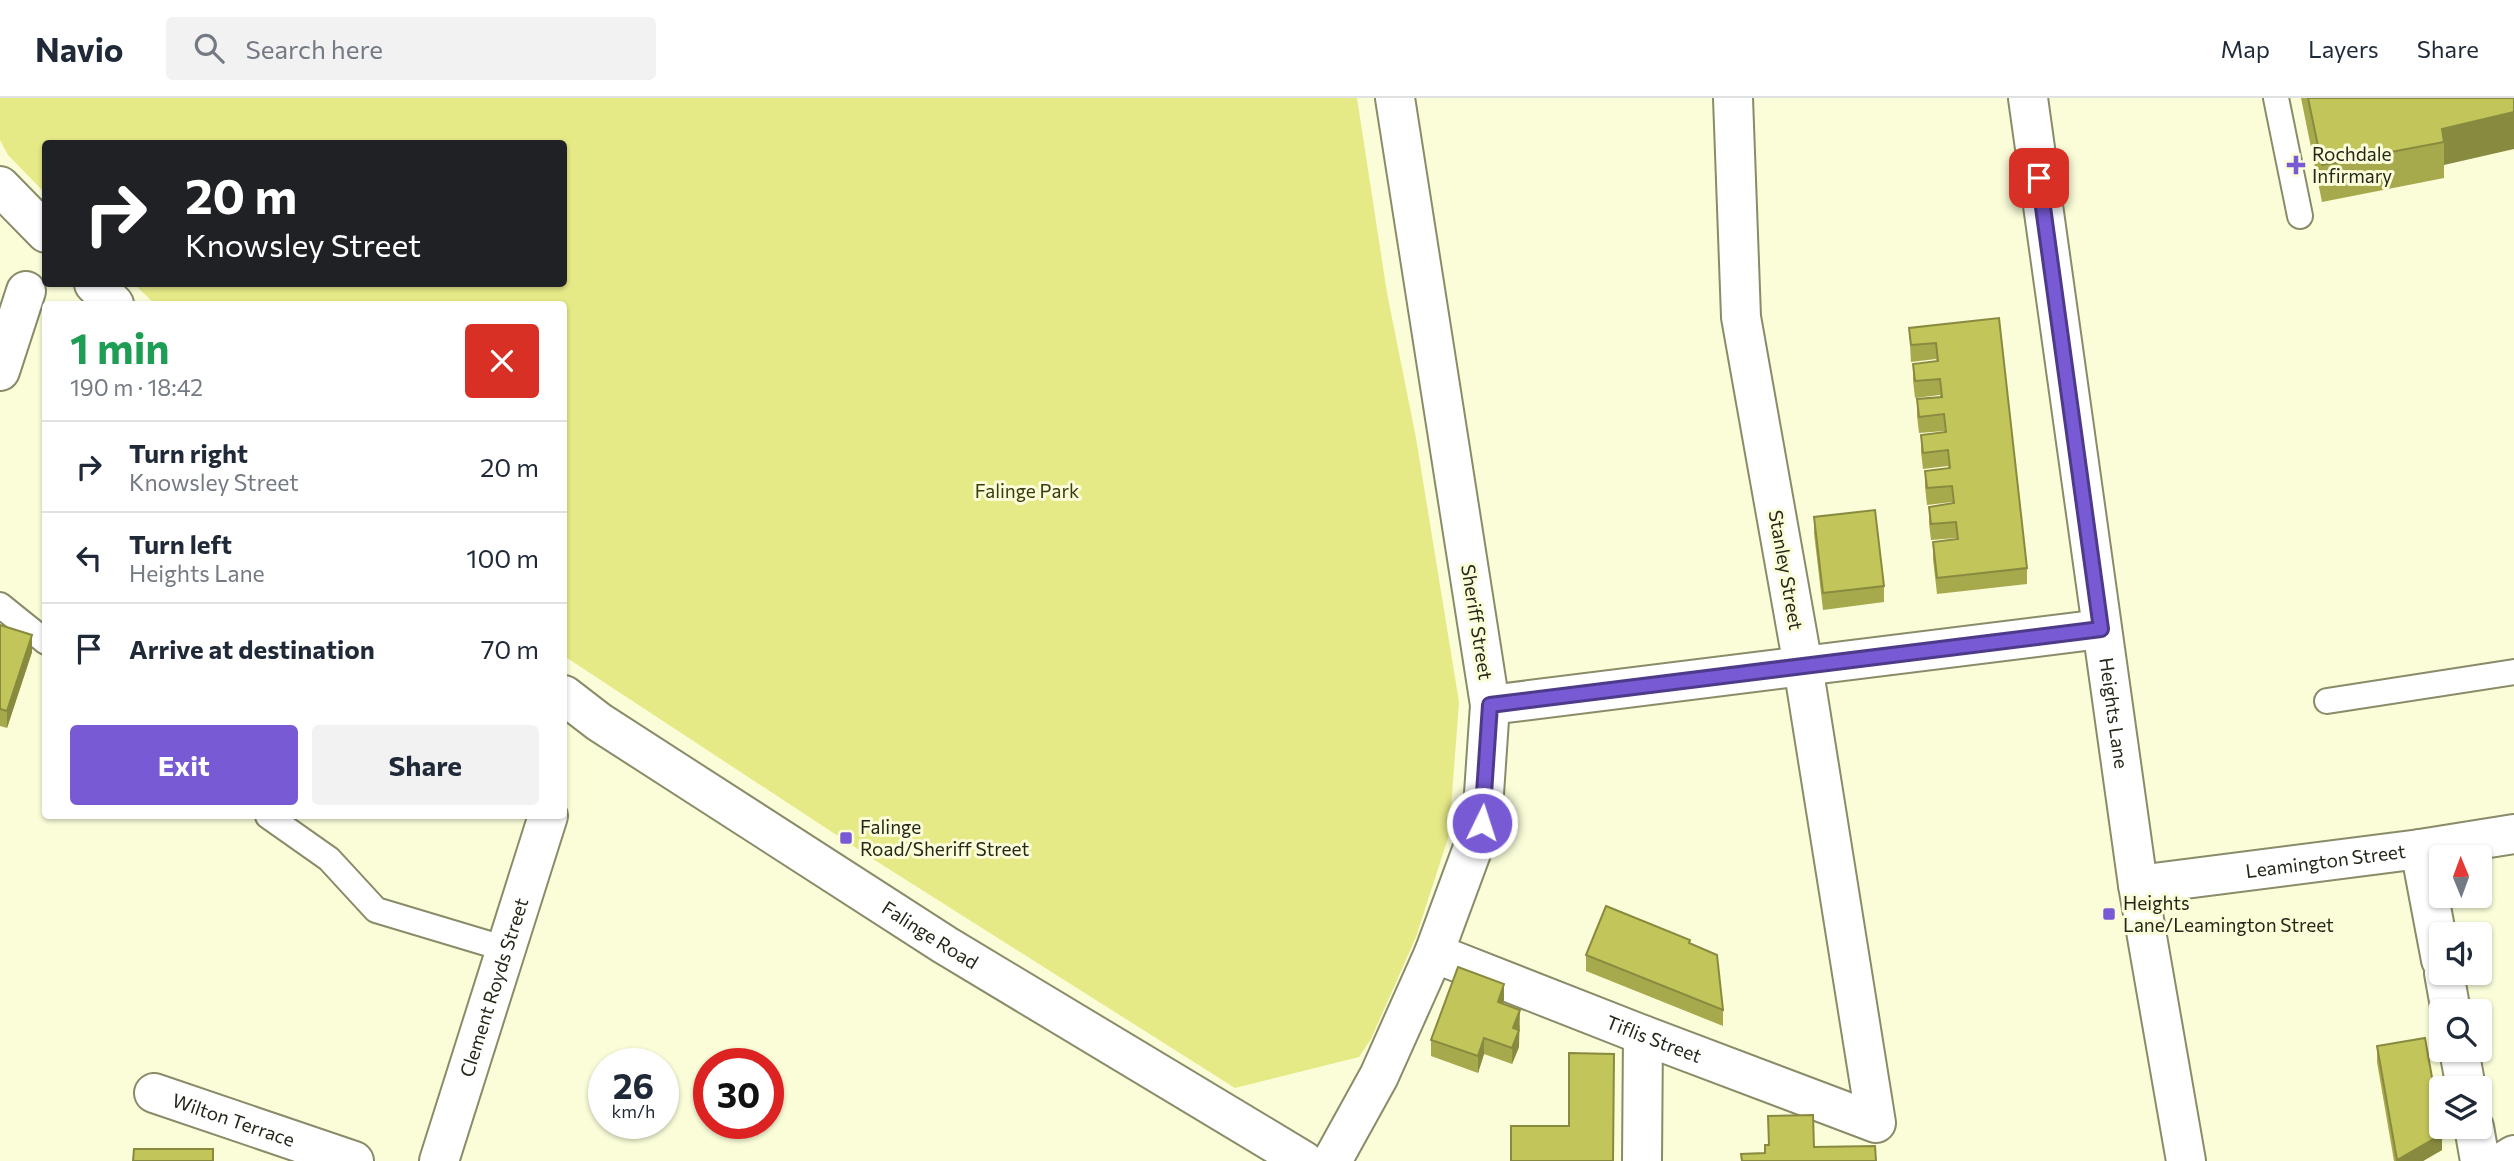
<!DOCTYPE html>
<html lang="en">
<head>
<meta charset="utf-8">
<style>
	body { margin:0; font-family:Commissioner,sans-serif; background:#f2f2f3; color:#1f2937; height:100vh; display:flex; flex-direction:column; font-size:26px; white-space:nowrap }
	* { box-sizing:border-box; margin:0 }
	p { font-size:23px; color:#747a83 }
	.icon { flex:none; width:38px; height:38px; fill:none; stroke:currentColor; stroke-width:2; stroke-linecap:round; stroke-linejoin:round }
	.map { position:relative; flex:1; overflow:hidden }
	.drawer { position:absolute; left:42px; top:203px; width:525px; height:518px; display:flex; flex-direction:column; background:#fff; border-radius:7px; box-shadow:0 2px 5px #0004 }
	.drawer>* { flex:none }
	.hud { position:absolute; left:42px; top:42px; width:525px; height:147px; border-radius:7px; box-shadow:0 2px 5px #0004; background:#202124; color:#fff; overflow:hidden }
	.needle { width:46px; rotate:359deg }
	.fabs { position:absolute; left:2429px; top:747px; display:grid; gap:14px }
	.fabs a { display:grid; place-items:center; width:63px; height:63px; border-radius:7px; background:#fff; box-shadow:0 2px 5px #0004; font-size:35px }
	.speed { position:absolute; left:588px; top:950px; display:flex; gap:14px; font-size:35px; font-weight:700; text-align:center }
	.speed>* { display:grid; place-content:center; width:91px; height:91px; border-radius:50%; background:#fff; box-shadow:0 2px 5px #0004; line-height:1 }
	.speed small { font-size:18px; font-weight:400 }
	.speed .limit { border:10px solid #d22; background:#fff; color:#111 }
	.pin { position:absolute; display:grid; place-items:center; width:60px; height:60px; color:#fff; margin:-30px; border-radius:14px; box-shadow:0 4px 10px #0006 }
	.me { position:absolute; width:77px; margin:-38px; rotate:4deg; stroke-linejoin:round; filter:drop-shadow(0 0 5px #0008) }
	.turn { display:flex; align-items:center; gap:24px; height:147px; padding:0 28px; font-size:32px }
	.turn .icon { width:91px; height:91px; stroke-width:2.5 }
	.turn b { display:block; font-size:49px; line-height:60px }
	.round { display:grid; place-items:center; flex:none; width:74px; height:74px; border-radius:7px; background:#f2f2f3 }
	.summary { display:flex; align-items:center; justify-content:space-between; height:119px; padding:0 28px }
	h1 { font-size:42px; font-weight:700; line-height:52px; color:#1e9e55 }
	.cta { display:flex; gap:14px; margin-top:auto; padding:14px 28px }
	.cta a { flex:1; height:80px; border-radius:7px; background:#775ad4; color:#fff; font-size:28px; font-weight:700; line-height:80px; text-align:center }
	.cta a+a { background:#f2f2f3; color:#1f2937 }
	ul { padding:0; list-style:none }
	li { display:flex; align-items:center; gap:21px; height:91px; padding:0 28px; border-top:2px solid #e0e1e3 }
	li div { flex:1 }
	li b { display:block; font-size:26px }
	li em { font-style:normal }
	header { display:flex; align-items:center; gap:42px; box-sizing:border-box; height:98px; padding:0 35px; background:#fff; border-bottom:2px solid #e0e1e3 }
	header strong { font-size:33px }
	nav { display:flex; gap:38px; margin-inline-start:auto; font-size:24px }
	.search { width:490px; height:63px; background:#f2f2f3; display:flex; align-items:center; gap:18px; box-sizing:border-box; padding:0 24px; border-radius:7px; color:#747a83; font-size:26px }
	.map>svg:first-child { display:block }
	.green { fill:#e5e986 }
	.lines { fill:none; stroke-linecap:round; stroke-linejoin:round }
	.lane-casing { stroke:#898b69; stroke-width:28 }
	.street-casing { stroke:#898b69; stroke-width:42 }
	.secondary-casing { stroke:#898b69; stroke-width:42 }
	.lane { stroke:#fff; stroke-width:24 }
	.street { stroke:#fff; stroke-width:38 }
	.secondary { stroke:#fff; stroke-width:38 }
	.wall { fill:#a7a94d }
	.shaded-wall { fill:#888a3f }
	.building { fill:#c2c55a; stroke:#888a3f; stroke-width:2 }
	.route-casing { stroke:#4d3a8a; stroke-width:18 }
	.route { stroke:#775ad4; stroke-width:12 }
	.poi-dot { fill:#775ad4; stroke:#fafdd8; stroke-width:2.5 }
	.labels { text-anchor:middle; stroke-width:6; stroke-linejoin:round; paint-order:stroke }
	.poi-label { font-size:19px; fill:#262719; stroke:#fafdd8; text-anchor:start }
	.park-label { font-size:19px; fill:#3a3b0d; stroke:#fafdd8 }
	.street-label { font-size:19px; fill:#262719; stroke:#fafdd8 }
</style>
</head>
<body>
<header>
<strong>Navio</strong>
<div class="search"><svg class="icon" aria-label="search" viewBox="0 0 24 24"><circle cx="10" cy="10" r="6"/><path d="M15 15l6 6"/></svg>Search here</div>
<nav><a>Map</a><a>Layers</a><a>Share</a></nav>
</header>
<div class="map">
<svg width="2514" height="1063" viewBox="0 0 2514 1063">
	<rect width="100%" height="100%" fill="#fafdd8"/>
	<polygon class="green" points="0,0 1357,0 1387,195 1416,340 1459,604 1449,737 1416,839 1371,941 1359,959 1235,990 873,761 564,558 564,206 155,206 134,186 564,186 564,46 46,46 45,95 8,57 0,42"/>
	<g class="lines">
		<defs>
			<g id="lane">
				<polyline points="2276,0 2300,118"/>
				<polyline points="0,507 46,544"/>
				<polyline points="2327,603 2514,574"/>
				<polyline points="268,718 329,761 376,812 506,851"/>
			</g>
			<g id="street">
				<path id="s1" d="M2028,0L2138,787L2186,1063"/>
				<polyline points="0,273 26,193"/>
				<polyline points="1490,607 2101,531"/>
				<polyline points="2420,751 2441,862"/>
				<path id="s2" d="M2138,787L2420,751L2514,736"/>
				<path id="s3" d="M1434,855L1643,937L1876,1025L1803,568L1741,219L1733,0"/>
				<polyline points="2444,875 2451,914"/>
				<polyline points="2459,952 2466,990"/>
				<path id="s4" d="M154,995L354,1063"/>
				<polyline points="2474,1029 2480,1063"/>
				<path id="s5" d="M439,1063L548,718"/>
				<polyline points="1332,1063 1379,978 1434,855 1482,725 1490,607 1395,0"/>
				<polyline points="1642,1063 1643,937"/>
			</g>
			<g id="secondary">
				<polyline points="0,88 46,135"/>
				<polyline points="94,186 114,206"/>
				<path id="s6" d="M564,597L599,624L945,847L1304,1063"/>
				<polyline points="2504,1063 2514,1057"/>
			</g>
		</defs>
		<use href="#lane" class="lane-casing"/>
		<use href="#street" class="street-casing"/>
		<use href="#secondary" class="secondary-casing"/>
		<use href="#lane" class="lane"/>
		<use href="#street" class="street"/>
		<use href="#secondary" class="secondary"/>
	</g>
	<g class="wall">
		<polygon points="2301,0 2514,0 2444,67 2444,80 2322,104"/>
		<polygon points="1999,220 2027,470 2027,486 1937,496 1933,461 1933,444 1956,441 1956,440 1931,442 1929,425 1929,409 1952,406 1952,404 1927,407 1925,389 1925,373 1948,370 1948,368 1923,371 1921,354 1921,337 1944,334 1944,333 1919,335 1917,318 1917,301 1940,299 1940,297 1915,300 1913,282 1913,266 1937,263 1936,261 1911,264 1909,230"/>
		<polygon points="1814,419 1884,488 1884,504 1823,512 1814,435"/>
		<polygon points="0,527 32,554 7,630 0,628"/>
		<polygon points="1690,846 1723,912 1723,928 1586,873 1586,857"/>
		<polygon points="1504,902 1503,906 1520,928 1519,933 1519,949 1512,966 1484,956 1478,975 1431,958 1431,942"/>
		<polygon points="2377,948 2442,1052 2423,1063 2394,1063 2377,964"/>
	</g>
	<g class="shaded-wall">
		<polygon points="2514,14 2514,51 2444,67 2444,44 2442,31"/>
		<polygon points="32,537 32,554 7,630 7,613"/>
		<polygon points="1504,886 1504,902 1498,920 1498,904"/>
		<polygon points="1520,912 1519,949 1512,966 1513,930"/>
		<polygon points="1484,940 1484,956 1478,975 1478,958"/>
		<polygon points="2442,1036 2442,1052 2423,1063 2397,1063"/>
	</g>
	<g class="building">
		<polygon points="2308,0 2514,0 2514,14 2442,31 2444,44 2322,67"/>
		<polygon points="1999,220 2027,470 1937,480 1933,444 1958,441 1956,424 1931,426 1929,409 1954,405 1952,388 1927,390 1925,373 1950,370 1948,352 1923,355 1921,337 1946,334 1944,316 1919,319 1917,301 1942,299 1940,281 1915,283 1913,266 1938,263 1936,245 1911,247 1909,230"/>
		<polygon points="1875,412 1884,488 1823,495 1814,419"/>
		<polygon points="0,527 32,537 7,613 0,611"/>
		<polygon points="1606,808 1690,842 1689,845 1717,857 1723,912 1586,857"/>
		<polygon points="1458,869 1504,886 1498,904 1520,912 1513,930 1519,932 1512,950 1484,940 1478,958 1431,942"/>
		<polygon points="2425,940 2442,1036 2397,1062 2377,948"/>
		<polygon points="1569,955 1614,956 1613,1063 1511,1063 1511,1028 1569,1028"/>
		<polygon points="1813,1017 1814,1049 1875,1048 1876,1063 1742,1063 1741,1056 1765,1055 1765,1047 1769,1047 1768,1018"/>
		<polygon points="134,1051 213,1051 213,1063 133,1063"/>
	</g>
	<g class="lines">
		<defs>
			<polyline id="route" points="1482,725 1490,607 2101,531 2039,80"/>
		</defs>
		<use href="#route" class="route-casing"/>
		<use href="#route" class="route"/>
	</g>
	<g class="poi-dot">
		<path d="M2292.5 56.5h7v7h7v7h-7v7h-7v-7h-7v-7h7z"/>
		<rect x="839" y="733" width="14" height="14" rx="3.5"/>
		<rect x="2102" y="809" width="14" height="14" rx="3.5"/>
	</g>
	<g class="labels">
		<g class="poi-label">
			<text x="2312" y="63">Rochdale<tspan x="2312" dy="22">Infirmary</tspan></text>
			<text x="860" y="736">Falinge<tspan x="860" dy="22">Road/Sheriff Street</tspan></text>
			<text x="2123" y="812">Heights<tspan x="2123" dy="22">Lane/Leamington Street</tspan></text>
		</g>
		<g class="park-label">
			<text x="1027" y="400">Falinge Park</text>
		</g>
		<g class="street-label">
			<text transform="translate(1786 472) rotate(80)" y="7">Stanley Street</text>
			<text transform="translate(1477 524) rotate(81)" y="7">Sheriff Street</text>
			<text dy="7" stroke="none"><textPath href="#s1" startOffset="621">Heights Lane</textPath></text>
			<text dy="7" stroke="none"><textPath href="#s2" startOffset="189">Leamington Street</textPath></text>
			<text dy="7" stroke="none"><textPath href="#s6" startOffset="438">Falinge Road</textPath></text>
			<text dy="7" stroke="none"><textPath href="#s5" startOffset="182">Clement Royds Street</textPath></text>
			<text dy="7" stroke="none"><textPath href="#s3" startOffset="236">Tiflis Street</textPath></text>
			<text dy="7" stroke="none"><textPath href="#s4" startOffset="84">Wilton Terrace</textPath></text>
		</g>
	</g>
</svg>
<div class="fabs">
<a><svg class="needle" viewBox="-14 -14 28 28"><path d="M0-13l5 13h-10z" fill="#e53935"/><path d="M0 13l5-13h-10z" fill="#747a83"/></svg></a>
<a><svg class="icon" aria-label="sound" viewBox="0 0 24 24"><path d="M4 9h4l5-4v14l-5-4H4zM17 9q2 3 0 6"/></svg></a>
<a><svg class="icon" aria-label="search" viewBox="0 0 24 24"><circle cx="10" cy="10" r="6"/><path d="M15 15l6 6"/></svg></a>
<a><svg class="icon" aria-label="layers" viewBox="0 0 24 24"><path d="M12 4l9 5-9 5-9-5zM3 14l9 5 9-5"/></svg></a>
</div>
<div class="speed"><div>26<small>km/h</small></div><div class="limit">30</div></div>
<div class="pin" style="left:2039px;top:80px;background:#d93025"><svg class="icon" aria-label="arrive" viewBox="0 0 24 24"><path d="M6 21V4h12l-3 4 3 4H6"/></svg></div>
<svg class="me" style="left:1482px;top:725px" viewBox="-20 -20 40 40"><circle r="17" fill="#775ad4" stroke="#fff" stroke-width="3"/><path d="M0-11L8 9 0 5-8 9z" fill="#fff"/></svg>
<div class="hud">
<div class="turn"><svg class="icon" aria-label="right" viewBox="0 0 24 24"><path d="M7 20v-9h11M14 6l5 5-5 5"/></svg><div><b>20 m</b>Knowsley Street</div></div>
</div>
<section class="drawer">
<div class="summary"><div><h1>1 min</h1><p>190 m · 18:42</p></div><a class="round" style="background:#d93025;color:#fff"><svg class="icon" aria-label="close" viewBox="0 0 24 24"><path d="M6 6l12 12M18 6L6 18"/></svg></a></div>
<ul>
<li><svg class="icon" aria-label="right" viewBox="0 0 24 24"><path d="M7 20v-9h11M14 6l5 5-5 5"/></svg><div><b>Turn right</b><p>Knowsley Street</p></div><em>20 m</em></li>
<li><svg class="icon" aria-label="left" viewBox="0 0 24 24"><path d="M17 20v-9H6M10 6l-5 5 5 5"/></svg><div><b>Turn left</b><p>Heights Lane</p></div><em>100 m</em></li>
<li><svg class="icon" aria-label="arrive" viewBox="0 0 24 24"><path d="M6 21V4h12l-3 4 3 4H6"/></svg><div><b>Arrive at destination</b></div><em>70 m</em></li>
</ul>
<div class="cta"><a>Exit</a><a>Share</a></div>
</section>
</div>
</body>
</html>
